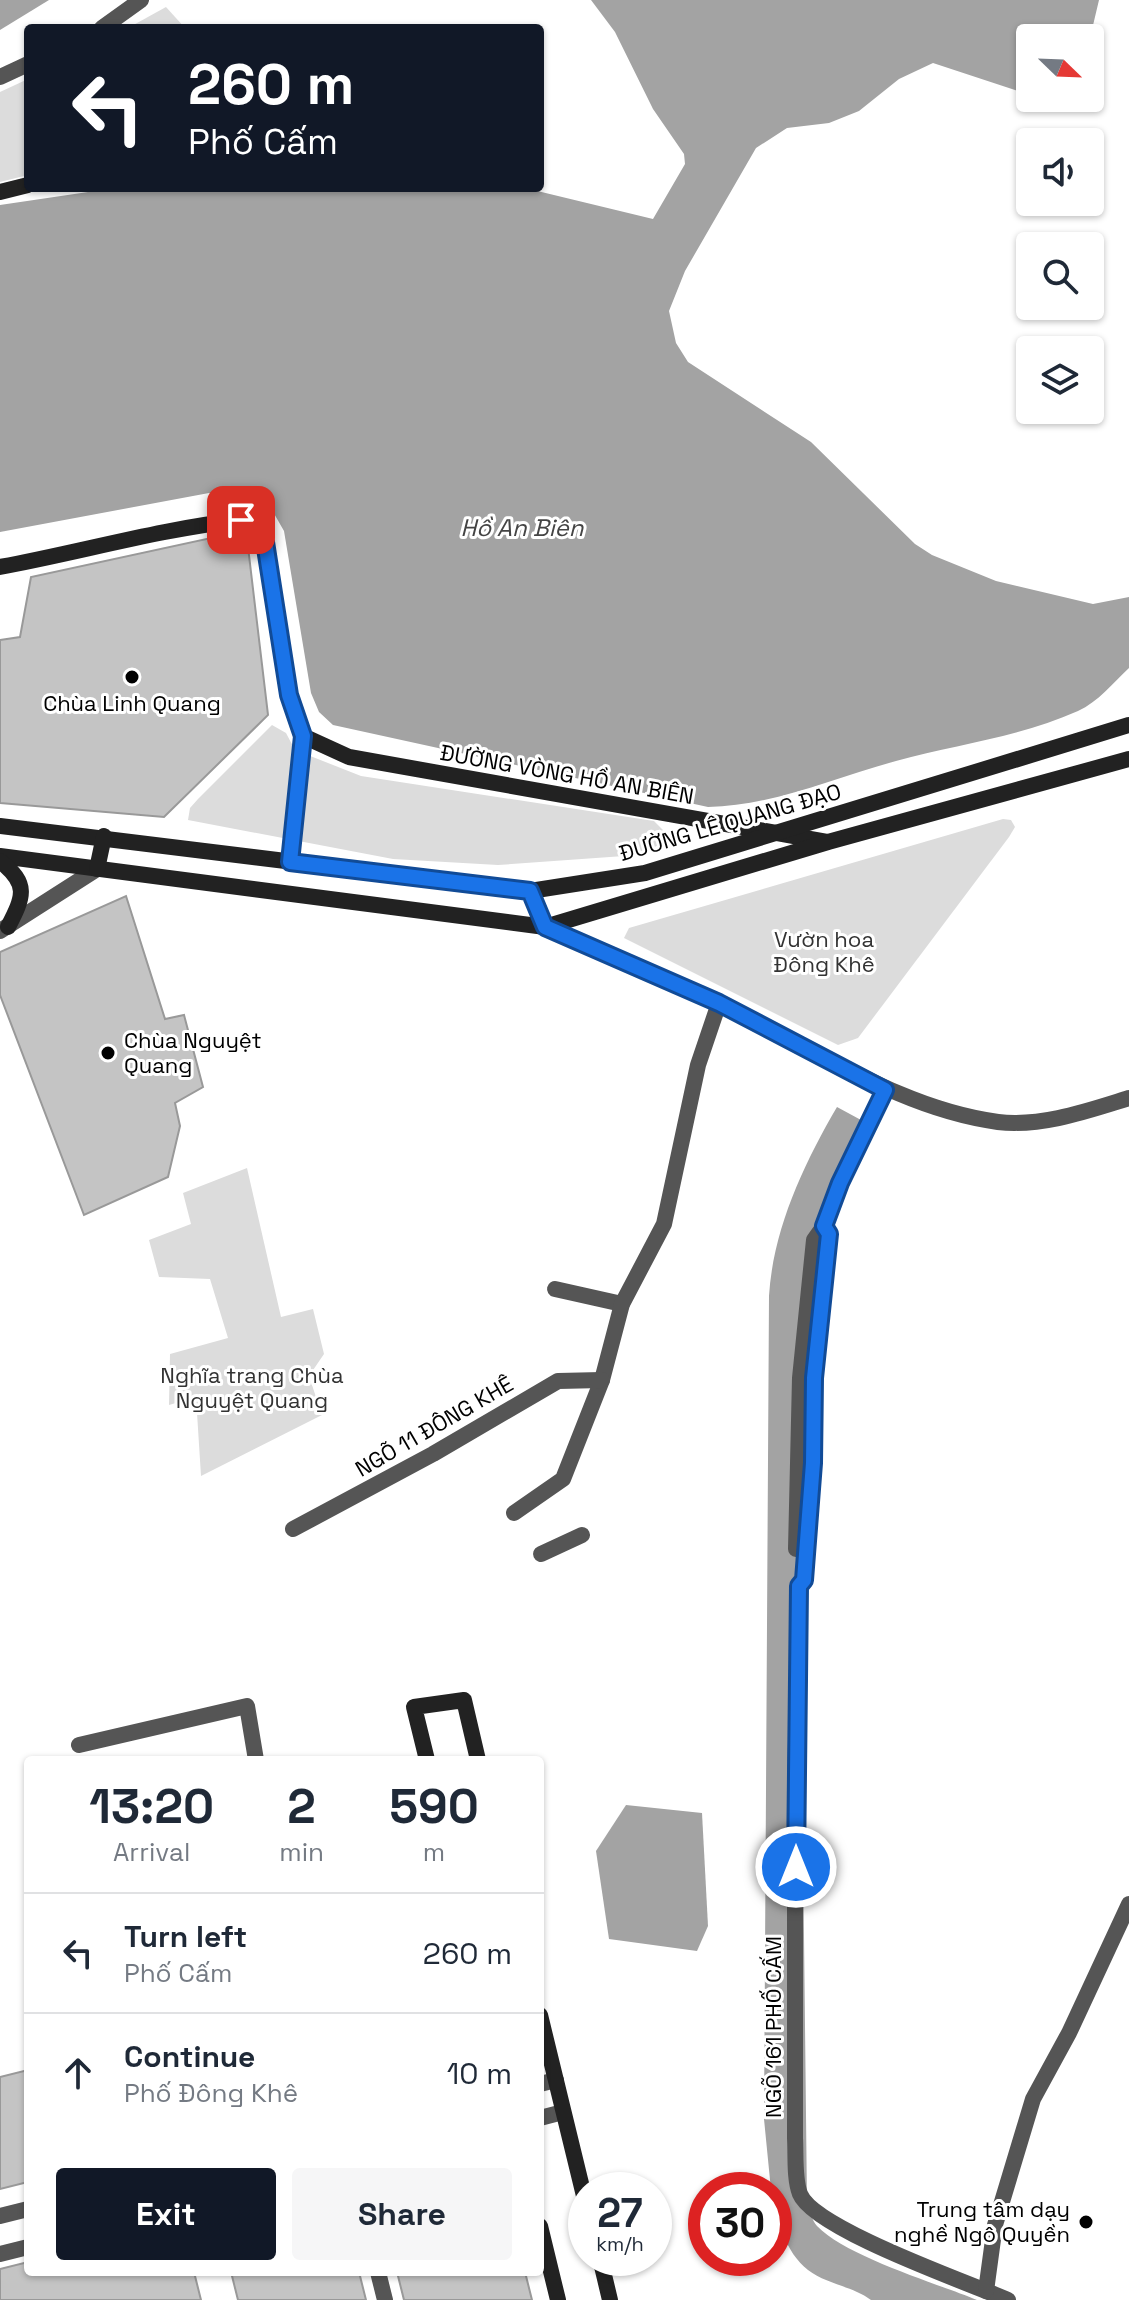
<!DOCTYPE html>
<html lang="en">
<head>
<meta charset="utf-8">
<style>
	body { margin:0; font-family:"Space Grotesk",sans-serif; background:#f6f6f7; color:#1f2937; height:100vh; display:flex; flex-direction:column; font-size:30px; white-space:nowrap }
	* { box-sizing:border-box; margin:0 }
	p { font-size:26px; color:#747a83 }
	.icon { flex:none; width:44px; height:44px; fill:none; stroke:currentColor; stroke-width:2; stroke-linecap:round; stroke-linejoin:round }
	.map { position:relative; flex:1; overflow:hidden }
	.sheet { position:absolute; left:24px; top:1756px; width:520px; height:520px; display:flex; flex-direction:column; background:#fff; border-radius:8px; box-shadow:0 2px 6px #0004 }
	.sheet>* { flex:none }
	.guide { position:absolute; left:24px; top:24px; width:520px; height:168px; border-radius:8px; box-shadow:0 2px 6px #0004; background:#111827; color:#fff; overflow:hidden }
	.needle { width:52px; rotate:113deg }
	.controls { position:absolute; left:1016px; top:24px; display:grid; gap:16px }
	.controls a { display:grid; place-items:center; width:88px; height:88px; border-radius:8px; background:#fff; box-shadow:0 2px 6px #0004; font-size:40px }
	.speed { position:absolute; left:568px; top:2172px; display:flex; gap:16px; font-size:40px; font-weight:700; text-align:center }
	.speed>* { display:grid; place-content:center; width:104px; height:104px; border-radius:50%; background:#fff; box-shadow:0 2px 6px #0004; line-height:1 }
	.speed small { font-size:20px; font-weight:400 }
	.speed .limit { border:12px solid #d22; background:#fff; color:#111 }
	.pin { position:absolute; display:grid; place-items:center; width:68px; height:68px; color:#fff; margin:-34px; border-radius:16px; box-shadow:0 4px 12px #0006 }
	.me { position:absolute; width:88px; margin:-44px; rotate:0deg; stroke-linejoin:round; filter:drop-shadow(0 0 6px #0008) }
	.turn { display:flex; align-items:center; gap:28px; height:168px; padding:0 32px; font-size:36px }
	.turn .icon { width:104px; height:104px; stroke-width:2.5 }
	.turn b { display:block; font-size:56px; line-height:68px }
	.eta { display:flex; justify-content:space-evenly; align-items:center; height:136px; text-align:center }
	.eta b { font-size:48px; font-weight:600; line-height:56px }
	.button { display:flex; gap:16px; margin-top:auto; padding:16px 32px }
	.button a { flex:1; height:92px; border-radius:8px; background:#111827; color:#fff; font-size:32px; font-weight:600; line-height:92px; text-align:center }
	.button a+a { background:#f6f6f7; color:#1f2937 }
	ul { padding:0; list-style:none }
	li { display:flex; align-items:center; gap:24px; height:120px; padding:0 32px; border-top:2px solid #e0e1e3 }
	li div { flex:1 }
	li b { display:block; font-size:30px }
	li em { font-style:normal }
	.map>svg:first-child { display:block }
	.green { fill:#dcdcdc }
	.water { fill:#a3a3a3 }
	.building { fill:#c4c4c4; stroke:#999; stroke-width:2 }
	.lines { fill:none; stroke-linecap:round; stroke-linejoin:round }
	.street { stroke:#555; stroke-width:16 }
	.secondary { stroke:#222; stroke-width:16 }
	.route-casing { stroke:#114b97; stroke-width:20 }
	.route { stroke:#1a73e8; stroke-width:14 }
	.poi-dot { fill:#000; stroke:#fff; stroke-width:3 }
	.labels { text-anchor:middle; stroke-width:6; stroke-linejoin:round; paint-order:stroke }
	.poi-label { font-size:22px; fill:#000; stroke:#fff }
	.street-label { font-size:22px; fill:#000; stroke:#fff }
	.park-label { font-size:22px; fill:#333; stroke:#fff }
	.water-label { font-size:24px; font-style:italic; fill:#444; stroke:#fff }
</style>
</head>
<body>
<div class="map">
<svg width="1129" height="2300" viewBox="0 0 1129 2300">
	<rect width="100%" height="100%" fill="#fff"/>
	<g class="green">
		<polygon points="166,7 185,28 128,28"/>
		<polygon points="28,79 28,175 0,182 0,92"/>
		<polygon points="272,725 286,733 295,750 361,776 654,821 665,832 661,843 650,850 624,856 498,865 393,859 188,820 190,808 198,799"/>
		<polygon points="1003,819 1011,820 1015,827 1009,837 858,1038 838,1045 624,938 629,928"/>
		<polygon points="247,1168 281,1317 313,1309 324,1354 309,1376 322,1415 201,1476 196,1397 169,1405 170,1354 228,1338 210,1279 159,1277 149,1240 191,1224 183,1193"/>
	</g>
	<g class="water">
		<polygon points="0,0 49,0 0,30"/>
		<path d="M591,0H1099L1090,38H1030V95L933,63L899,79L859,111L829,123L787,128L756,148L685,271L669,311L676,343L688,362L811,442L915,544L932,555L996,581L1093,604L1129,597V668C1113,683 1098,702 1078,711C1020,737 957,744 896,761C834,778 772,806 708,807L333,725L319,712L311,693L284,531L272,510L229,495L209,493L0,532V205L115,188H525L653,219L685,164L684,154L653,109L615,32Z"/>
		<path d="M837,1107L861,1120L832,1180L815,1236L801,1668L807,2204C810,2210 812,2221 817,2226C847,2257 936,2283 977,2300H871C852,2286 826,2284 808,2270C786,2253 774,2217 774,2190H771L764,2119L769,1296C773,1230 803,1165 837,1107Z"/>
		<polygon points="626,1805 702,1813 708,1926 697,1951 609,1939 596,1851"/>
	</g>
	<g class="building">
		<polygon points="234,533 248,547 268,715 164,817 0,803 0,640 20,637 31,577"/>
		<polygon points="126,896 165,1019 184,1015 203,1087 175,1103 180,1126 168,1177 84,1215 0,995 0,952"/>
		<polygon points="28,2070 28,2182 0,2189 0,2077"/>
		<polygon points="28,2262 28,2272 194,2272 201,2300 0,2300 0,2269"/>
		<polygon points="231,2272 359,2272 366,2300 238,2300"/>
		<polygon points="397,2272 525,2272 532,2300 404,2300"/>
	</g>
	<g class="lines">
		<g class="street">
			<polyline points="102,28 141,0"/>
			<polyline points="0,77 28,64"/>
			<path d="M545,927C616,957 688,988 757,1022C835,1061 909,1110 998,1122C1042,1127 1087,1111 1129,1098"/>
			<polyline points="0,931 97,869"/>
			<path d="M885,1090L840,1183L824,1226L829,1234L814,1378L804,1580L799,1586L795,1794V2138C796,2154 794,2179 800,2194C814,2229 969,2283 1008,2300"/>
			<polyline points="555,1289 622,1304"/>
			<polyline points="514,1513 563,1479 602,1380 622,1304 664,1224 698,1065 719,1003"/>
			<polyline points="293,1529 433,1454 558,1381 602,1380"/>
			<polyline points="796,1549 800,1378 814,1240 824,1226"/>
			<polyline points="541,1554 582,1535"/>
			<polyline points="79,1745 247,1706 256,1760"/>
			<polyline points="540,2084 556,2080"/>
			<polyline points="540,2118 563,2112"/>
			<polyline points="0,2216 28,2209"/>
			<polyline points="0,2254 28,2247"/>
			<polyline points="378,2272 385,2300"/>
			<polyline points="986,2291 995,2225 1033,2099 1069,2033 1129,1904"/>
		</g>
		<g class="secondary">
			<polyline points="0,192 28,185"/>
			<path d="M0,567C81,552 160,529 241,520L265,542L289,695L303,736L290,862"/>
			<polyline points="303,736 349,757 827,842"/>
			<polyline points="0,826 530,891 645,873 1129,725"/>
			<polyline points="0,856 545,927 828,842 1129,759"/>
			<path d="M0,861C29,884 24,896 8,927"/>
			<polyline points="97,869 104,836"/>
			<polyline points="530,891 545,927"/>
			<polyline points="427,1760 414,1707 464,1700 478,1760"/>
			<polyline points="540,2015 586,2204"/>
			<polyline points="540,2226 558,2300"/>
			<polyline points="600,2258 610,2300"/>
		</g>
	</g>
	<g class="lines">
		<defs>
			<polyline id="route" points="241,520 265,542 289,695 303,736 290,862 530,891 545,927 719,1003 885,1090 840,1183 824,1226 829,1234 814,1378 813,1463 804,1580 799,1586 796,1867"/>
		</defs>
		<use href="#route" class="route-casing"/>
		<use href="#route" class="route"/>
	</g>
	<g class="poi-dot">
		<circle cx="132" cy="677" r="8"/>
		<circle cx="108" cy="1053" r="8"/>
		<circle cx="1086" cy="2222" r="8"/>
	</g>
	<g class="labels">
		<g class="poi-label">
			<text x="132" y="711">Chùa Linh Quang</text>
			<text x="124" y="1048" text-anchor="start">Chùa Nguyệt<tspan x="124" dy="25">Quang</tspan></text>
			<text x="1070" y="2217" text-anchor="end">Trung tâm dạy<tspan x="1070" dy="25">nghề Ngô Quyền</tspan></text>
		</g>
		<g class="street-label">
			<text transform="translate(567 774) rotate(10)" y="8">ĐƯỜNG VÒNG HỒ AN BIÊN</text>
			<text transform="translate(730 822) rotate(-16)" y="8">ĐƯỜNG LÊ QUANG ĐẠO</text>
			<text transform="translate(434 1426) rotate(-30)" y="8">NGÕ 11 ĐÔNG KHÊ</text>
			<text transform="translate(773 2027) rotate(-90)" y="8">NGÕ 161 PHỐ CẤM</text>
		</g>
		<g class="park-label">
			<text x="824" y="947">Vườn hoa<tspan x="824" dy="25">Đông Khê</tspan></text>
			<text x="252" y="1383">Nghĩa trang Chùa<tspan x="252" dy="25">Nguyệt Quang</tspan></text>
		</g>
		<g class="water-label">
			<text x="522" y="536">Hồ An Biên</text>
		</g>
	</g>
</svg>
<div class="controls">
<a><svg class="needle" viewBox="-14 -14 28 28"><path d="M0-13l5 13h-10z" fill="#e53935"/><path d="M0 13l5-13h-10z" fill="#747a83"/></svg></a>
<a><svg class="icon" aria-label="sound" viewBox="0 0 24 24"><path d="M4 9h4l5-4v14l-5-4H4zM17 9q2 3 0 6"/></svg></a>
<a><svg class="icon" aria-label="search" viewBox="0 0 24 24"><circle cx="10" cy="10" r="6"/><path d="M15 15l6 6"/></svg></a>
<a><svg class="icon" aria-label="layers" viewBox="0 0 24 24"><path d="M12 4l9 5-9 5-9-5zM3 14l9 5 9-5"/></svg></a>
</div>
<div class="speed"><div>27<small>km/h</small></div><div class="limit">30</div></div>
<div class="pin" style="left:241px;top:520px;background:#d93025"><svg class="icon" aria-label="arrive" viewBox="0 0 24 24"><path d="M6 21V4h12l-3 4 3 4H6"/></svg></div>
<svg class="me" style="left:796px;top:1867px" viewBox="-20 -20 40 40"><circle r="17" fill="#1a73e8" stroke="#fff" stroke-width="3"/><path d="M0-11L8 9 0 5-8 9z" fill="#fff"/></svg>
<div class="guide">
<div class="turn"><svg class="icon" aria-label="left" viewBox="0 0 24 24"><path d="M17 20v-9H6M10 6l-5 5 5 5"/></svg><div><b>260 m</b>Phố Cấm</div></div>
</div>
<section class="sheet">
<div class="eta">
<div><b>13:20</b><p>Arrival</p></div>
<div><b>2</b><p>min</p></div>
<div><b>590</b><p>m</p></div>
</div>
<ul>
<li><svg class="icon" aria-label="left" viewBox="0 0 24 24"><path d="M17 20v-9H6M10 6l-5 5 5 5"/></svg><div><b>Turn left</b><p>Phố Cấm</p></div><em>260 m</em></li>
<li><svg class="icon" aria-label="ahead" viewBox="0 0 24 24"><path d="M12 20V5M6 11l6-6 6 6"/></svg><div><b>Continue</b><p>Phố Đông Khê</p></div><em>10 m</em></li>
</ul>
<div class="button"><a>Exit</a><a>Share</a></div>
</section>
</div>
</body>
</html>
